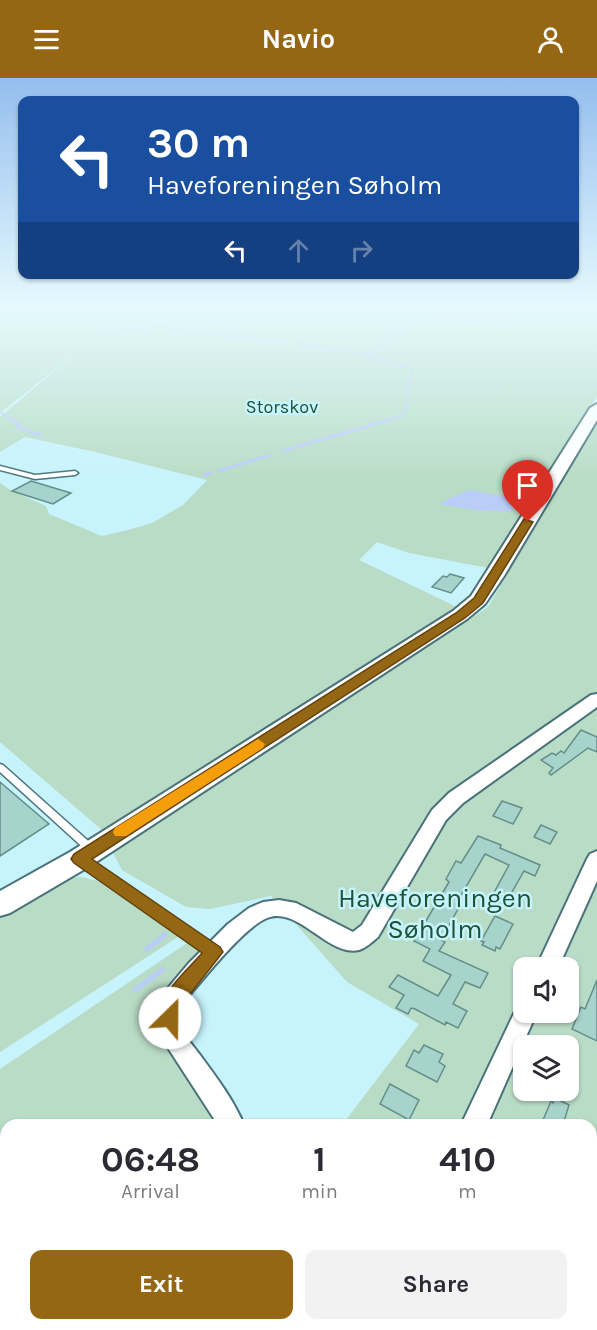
<!DOCTYPE html>
<html lang="en">
<head>
<meta charset="utf-8">
<style>
	body { margin:0; font-family:Karla,sans-serif; background:#f2f2f3; color:#2b2b33; height:100vh; display:flex; flex-direction:column; font-size:22px; white-space:nowrap }
	* { box-sizing:border-box; margin:0 }
	p { font-size:20px; color:#7c7c81 }
	.icon { flex:none; width:33px; height:33px; fill:none; stroke:currentColor; stroke-width:2; stroke-linecap:round; stroke-linejoin:round }
	.map { position:relative; flex:1; overflow:hidden }
	.details { position:absolute; left:0px; top:1041px; width:597px; height:212px; display:flex; flex-direction:column; background:#fff; border-radius:18px 18px 0 0; box-shadow:0 2px 4px #0004 }
	.details>* { flex:none }
	.banner { position:absolute; left:18px; top:18px; width:561px; height:183px; border-radius:12px; box-shadow:0 2px 4px #0004; background:#1a4fa0; color:#fff; overflow:hidden }
	.controls { position:absolute; left:513px; top:879px; display:grid; gap:12px }
	.controls a { display:grid; place-items:center; width:66px; height:66px; border-radius:12px; background:#fff; box-shadow:0 2px 4px #0004; font-size:30px }
	.pin { position:absolute; display:grid; place-items:center; width:51px; height:51px; color:#fff; margin:-62px -26px; border-radius:50% 50% 50% 0; rotate:-45deg; box-shadow:0 0 6px #0007 }
	.pin .icon { rotate:45deg }
	.me { position:absolute; width:66px; margin:-33px; rotate:23deg; stroke-linejoin:round; filter:drop-shadow(0 0 4px #0008) }
	.turn { display:flex; align-items:center; gap:21px; height:126px; padding:0 30px; font-size:27px }
	.turn .icon { width:78px; height:78px; stroke-width:2.5 }
	.turn b { display:block; font-size:42px; line-height:51px }
	.lanes { display:flex; align-items:center; height:57px; padding:0 30px; background:#0003; justify-content:center; gap:30px; direction:ltr }
	.lanes .off { opacity:.35 }
	.eta { display:flex; justify-content:space-evenly; align-items:center; height:102px; text-align:center }
	.eta b { font-size:36px; font-weight:700; line-height:42px }
	.button { display:flex; gap:12px; margin-top:auto; padding:12px 30px }
	.button a { flex:1; height:69px; border-radius:12px; background:#956715; color:#fff; font-size:24px; font-weight:700; line-height:69px; text-align:center }
	.button a+a { background:#f2f2f3; color:#2b2b33 }
	header { display:flex; justify-content:space-between; align-items:center; height:78px; padding:0 30px; background:#956715; color:#fff; font-size:27px; font-weight:700 }
	.map>svg:first-child { display:block }
	.green { fill:#b9dcc6; fill-rule:evenodd }
	.water { fill:#baccf8 }
	.lines { fill:none; stroke-linecap:round; stroke-linejoin:round }
	.stream-far3 { stroke:#baccf8; stroke-width:2 }
	.stream-far2 { stroke:#baccf8; stroke-width:3 }
	.stream-far1 { stroke:#baccf8; stroke-width:5 }
	.stream { stroke:#baccf8; stroke-width:7 }
	.building { fill:#a7d3cd; stroke:#648f89; stroke-width:1.5 }
	.lane-casing { stroke:#49727a; stroke-width:3 }
	.street-casing { stroke:#49727a; stroke-width:4 }
	.secondary-casing { stroke:#49727a; stroke-width:4 }
	.lane { fill:#fff; fill-rule:evenodd }
	.street { fill:#fff; fill-rule:evenodd }
	.secondary { fill:#fff; fill-rule:evenodd }
	.route { fill:#956715; stroke:#61430e; stroke-width:1.5 }
	.slow { fill:#f59e0b }
	.labels { text-anchor:middle; stroke-width:5; stroke-linejoin:round; paint-order:stroke }
	.far-park-label { font-size:18px; fill:#1b5336; stroke:#c7f3fd }
	.near-park-label { font-size:27px; fill:#1b5336; stroke:#c7f3fd }
</style>
</head>
<body>
<header><svg class="icon" aria-label="menu" viewBox="0 0 24 24"><path d="M4 6h16M4 12h16M4 18h16"/></svg>Navio<svg class="icon" aria-label="person" viewBox="0 0 24 24"><circle cx="12" cy="8" r="4"/><path d="M4 21q1-7 8-7t8 7"/></svg></header>
<div class="map">
<svg width="597" height="1252" viewBox="0 0 597 1252">
	<rect width="100%" height="100%" fill="#c7f3fd"/>
	<g class="green">
		<polygon points="0,228 597,228 597,319 488,490 409,475 377,464 359,482 459,530 104,754 0,664 0,405 12,413 46,428 49,436 102,458 128,452 152,445 183,427 207,402 95,374 25,359 0,374 0,339 77,274 0,335"/>
		<path d="M597,338V1252H0V991L187,865H194L200,874C180,898 157,916 159,949L219,1047H6V1246H591V1047H342L419,946L347,904L271,818L210,831L186,829L122,792L111,771L488,529ZM524,890H568V934H524ZM524,968H568V1012H524Z"/>
		<polygon points="81,799 98,803 178,859 0,974 0,837 68,800"/>
	</g>
	<polygon class="water" points="469,412 523,422 511,433 476,432 438,426"/>
	<g class="lines">
		<g class="stream-far3">
			<polyline points="432,228 442,230"/>
			<polyline points="501,230 509,243"/>
			<polyline points="453,231 516,245"/>
			<polyline points="180,234 201,235 229,228"/>
			<polyline points="102,254 162,248 196,255"/>
			<polyline points="203,256 290,264"/>
			<polyline points="297,265 373,277"/>
			<polyline points="373,277 396,253 420,236 497,247"/>
			<polyline points="373,277 370,281 409,288"/>
			<polyline points="0,334 14,342"/>
			<polyline points="387,342 401,338 405,333 412,292"/>
		</g>
		<g class="stream-far2">
			<polyline points="11,341 17,344 18,349 41,358"/>
			<polyline points="282,373 392,341"/>
			<polyline points="218,393 270,377"/>
			<polyline points="204,397 211,395"/>
		</g>
		<g class="stream-far1">
			<polyline points="147,871 165,857"/>
			<polyline points="135,912 162,892"/>
		</g>
		<polyline class="stream" points="112,1252 113,1246"/>
	</g>
	<g class="building">
		<polygon points="31,403 71,415 53,426 12,413"/>
		<polygon points="450,496 464,500 451,515 432,509 443,498 447,499"/>
		<polygon points="581,652 597,659 597,674 588,670 551,697 549,695 553,690 541,682 552,675 556,677 561,673 564,675"/>
		<polygon points="0,704 49,746 0,778"/>
		<polygon points="502,723 522,730 513,746 493,738"/>
		<polygon points="541,747 557,754 550,766 534,759"/>
		<polygon points="478,758 501,767 500,770 540,787 535,798 524,793 504,828 490,822 509,787 485,776 456,826 458,831 441,862 445,864 439,873 488,895 480,910 465,904 453,926 467,933 458,950 446,944 445,947 415,931 411,930 408,936 396,930 404,917 389,909 398,897 438,918 451,897 423,883 430,871 414,863 449,804 446,801 456,783 461,785"/>
		<polygon points="495,838 513,846 500,871 496,869 495,873 482,867 484,864 481,863"/>
		<polygon points="597,902 597,963 572,951 581,929 585,931"/>
		<polygon points="424,967 443,976 439,984 445,988 437,1004 406,988 414,972 419,975"/>
		<polygon points="390,1006 419,1022 409,1042 380,1026"/>
		<polygon points="555,1020 569,1027 563,1047 541,1047 551,1023 553,1025"/>
	</g>
	<g class="lines">
		<defs>
			<g id="lane">
				<polygon points="0,388 35,397 75,393 78,395 75,397 35,401 0,392"/>
				<polygon points="0,686 3,687 95,769 97,772 95,775 92,776 89,775 0,694"/>
				<polygon points="82,779 218,871 219,874 218,877 214,879 210,877 78,786 77,783 78,780"/>
			</g>
			<g id="street">
				<path d="M597,616V629L463,725L446,742L378,859C372,864 366,870 359,872C328,879 298,827 267,840C247,848 212,890 198,907C188,918 174,935 182,951C186,960 194,969 200,977C217,1000 233,1021 244,1047H218L157,953L159,929L168,910L189,885L228,846L249,830L263,824L279,822L296,825L353,854L362,847L432,732L449,715L591,617Z"/>
				<polygon points="597,773 597,803 558,890 536,890 587,781 590,776"/>
				<polygon points="524,925 524,934 537,934 487,1047 461,1047 518,927"/>
				<polygon points="497,1246 537,1246 539,1252 500,1252"/>
			</g>
			<polygon id="secondary" points="597,326 597,342 504,498 485,526 467,541 90,788 10,835 0,838 0,813 70,774 453,533 471,518 590,330"/>
		</defs>
		<use href="#lane" class="lane-casing"/>
		<use href="#street" class="street-casing"/>
		<use href="#secondary" class="secondary-casing"/>
		<use href="#lane" class="lane"/>
		<use href="#street" class="street"/>
		<use href="#secondary" class="secondary"/>
	</g>
	<linearGradient id="sky" x2="0" y2="1"><stop stop-color="#95beee"/><stop offset="0.57" stop-color="#e6fafe"/><stop offset="1" stop-color="#e6fafe" stop-opacity="0"/></linearGradient>
	<rect width="597" height="403" fill="url(#sky)"/>
	<path class="route" d="M524,441L533,444L483,525L465,540L92,781L220,869L223,874L180,929L176,946L170,948L163,946C151,921 187,893 202,875L74,785L71,781L74,776L456,535L474,520Z"/>
	<polygon class="slow" points="258,661 265,666 263,670 126,758 115,758 113,754 115,750"/>
	<g class="labels">
		<g class="far-park-label">
			<text x="282" y="335">Storskov</text>
		</g>
		<g class="near-park-label">
			<text x="435" y="829">Haveforeningen<tspan x="435" dy="31">Søholm</tspan></text>
		</g>
	</g>
</svg>
<div class="controls">
<a><svg class="icon" aria-label="sound" viewBox="0 0 24 24"><path d="M4 9h4l5-4v14l-5-4H4zM17 9q2 3 0 6"/></svg></a>
<a><svg class="icon" aria-label="layers" viewBox="0 0 24 24"><path d="M12 4l9 5-9 5-9-5zM3 14l9 5 9-5"/></svg></a>
</div>
<div class="pin" style="left:528px;top:444px;background:#d93025"><svg class="icon" aria-label="arrive" viewBox="0 0 24 24"><path d="M6 21V4h12l-3 4 3 4H6"/></svg></div>
<svg class="me" style="left:170px;top:940px" viewBox="-20 -20 40 40"><circle r="19" fill="#fff"/><path d="M0-13L10 11 0 6-10 11z" fill="#956715"/></svg>
<div class="banner">
<div class="turn"><svg class="icon" aria-label="left" viewBox="0 0 24 24"><path d="M17 20v-9H6M10 6l-5 5 5 5"/></svg><div><b>30 m</b>Haveforeningen Søholm</div></div>
<div class="lanes"><svg class="icon" aria-label="left" viewBox="0 0 24 24"><path d="M17 20v-9H6M10 6l-5 5 5 5"/></svg><svg class="icon off" aria-label="ahead" viewBox="0 0 24 24"><path d="M12 20V5M6 11l6-6 6 6"/></svg><svg class="icon off" aria-label="right" viewBox="0 0 24 24"><path d="M7 20v-9h11M14 6l5 5-5 5"/></svg></div>
</div>
<section class="details">
<div class="eta">
<div><b>06:48</b><p>Arrival</p></div>
<div><b>1</b><p>min</p></div>
<div><b>410</b><p>m</p></div>
</div>
<div class="button"><a>Exit</a><a>Share</a></div>
</section>
</div>
</body>
</html>
